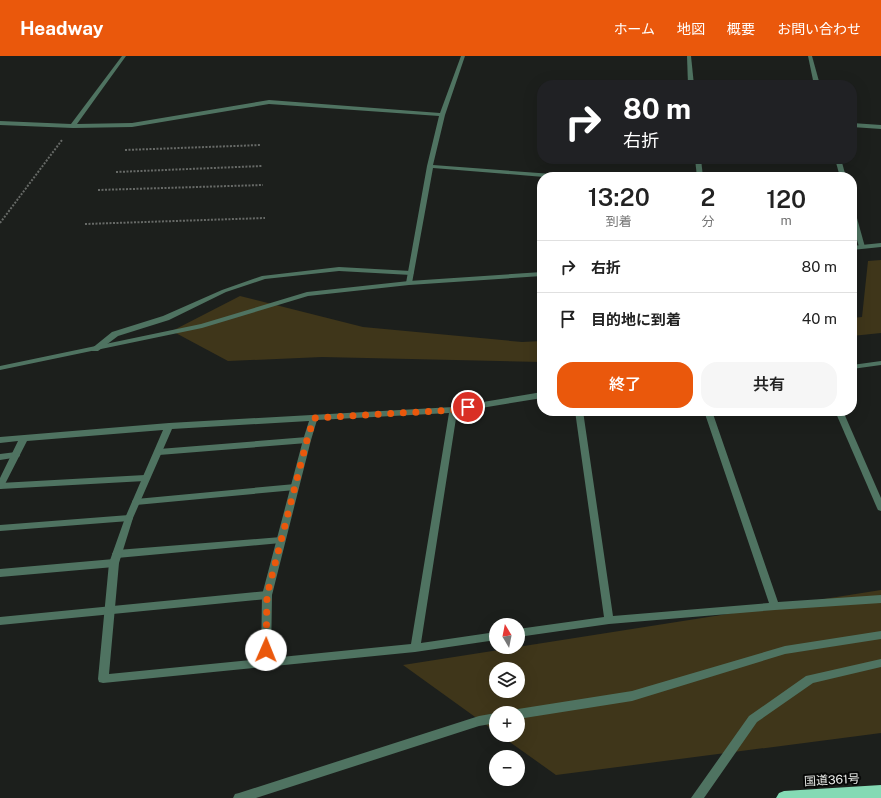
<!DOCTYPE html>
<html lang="ja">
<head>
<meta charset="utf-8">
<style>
	body { margin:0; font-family:"Public Sans","Noto Sans JP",sans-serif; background:#f6f6f6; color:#222; height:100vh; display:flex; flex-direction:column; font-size:15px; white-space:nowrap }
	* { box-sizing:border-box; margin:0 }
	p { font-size:13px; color:#767676 }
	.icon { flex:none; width:22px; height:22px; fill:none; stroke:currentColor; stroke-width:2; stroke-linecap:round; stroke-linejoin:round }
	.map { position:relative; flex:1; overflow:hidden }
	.drawer { position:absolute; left:537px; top:116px; width:320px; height:244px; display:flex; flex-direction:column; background:#fff; border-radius:16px; box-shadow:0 4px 16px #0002 }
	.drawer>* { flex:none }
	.top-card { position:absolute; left:537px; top:24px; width:320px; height:84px; border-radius:16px; box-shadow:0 4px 16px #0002; background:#202124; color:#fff; overflow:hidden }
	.needle { width:26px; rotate:350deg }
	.tools { position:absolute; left:489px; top:562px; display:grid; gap:8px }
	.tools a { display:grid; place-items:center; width:36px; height:36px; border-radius:50%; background:#fff; box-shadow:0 4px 16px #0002; font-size:20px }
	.pin { position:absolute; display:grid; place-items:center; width:34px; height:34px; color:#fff; margin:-17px; border:2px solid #fff; border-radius:50%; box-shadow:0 1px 4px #0007 }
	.me { position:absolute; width:44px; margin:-22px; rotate:1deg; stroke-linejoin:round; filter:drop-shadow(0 0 3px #0008) }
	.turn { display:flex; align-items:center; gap:14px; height:84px; padding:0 20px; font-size:18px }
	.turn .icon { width:52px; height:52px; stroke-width:2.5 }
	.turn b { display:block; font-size:28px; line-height:34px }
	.eta { display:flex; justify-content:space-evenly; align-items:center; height:68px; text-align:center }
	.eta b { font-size:24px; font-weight:600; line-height:28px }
	.primary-button { display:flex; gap:8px; margin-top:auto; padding:8px 20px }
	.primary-button a { flex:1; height:46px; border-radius:16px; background:#ea580c; color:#fff; font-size:16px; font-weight:600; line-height:46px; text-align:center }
	.primary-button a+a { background:#f6f6f6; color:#222 }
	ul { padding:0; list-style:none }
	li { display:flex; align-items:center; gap:12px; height:52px; padding:0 20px; border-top:1px solid #e0e0e0 }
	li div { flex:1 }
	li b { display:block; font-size:15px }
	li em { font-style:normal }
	header { display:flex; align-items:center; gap:24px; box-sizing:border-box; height:56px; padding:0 20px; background:#ea580c; color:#fff }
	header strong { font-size:19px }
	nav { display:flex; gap:22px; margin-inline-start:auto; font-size:14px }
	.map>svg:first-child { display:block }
	.green { fill:#3f361a; fill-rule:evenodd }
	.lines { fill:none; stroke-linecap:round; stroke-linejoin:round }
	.path { stroke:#676a67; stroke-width:2; stroke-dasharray:2 1.5; stroke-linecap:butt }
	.service { fill:#4f7361; fill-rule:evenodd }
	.minor { fill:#4f7361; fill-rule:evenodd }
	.tertiary { fill:#4f7361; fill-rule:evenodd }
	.trunk { fill:#84dab4; fill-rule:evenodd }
	.route { stroke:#ea580c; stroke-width:7; stroke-dasharray:0 12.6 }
	.labels { text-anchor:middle; stroke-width:4; stroke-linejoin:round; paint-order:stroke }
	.near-street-label { font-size:12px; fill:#ebedea; stroke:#070807 }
</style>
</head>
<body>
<header>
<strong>Headway</strong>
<nav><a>ホーム</a><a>地図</a><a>概要</a><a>お問い合わせ</a></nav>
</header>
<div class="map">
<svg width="881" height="742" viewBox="0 0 881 742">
	<rect width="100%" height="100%" fill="#1c1f1c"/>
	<g class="green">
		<polygon points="881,204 881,277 852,280 852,262 862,261 868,205"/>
		<polygon points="240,240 363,271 522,286 542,285 542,306 322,301 228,305 172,275"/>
		<path d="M881,534V677L556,719L500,679H518V657H496V676L403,609ZM496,613H518V635H496Z"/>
	</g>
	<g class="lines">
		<g class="path">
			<polyline points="125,94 261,89"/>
			<polyline points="116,116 262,110"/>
			<polyline points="98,134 263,129"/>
			<polyline points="0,167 62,84"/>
			<polyline points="85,168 265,162"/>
		</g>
		<g class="service">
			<polygon points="339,211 411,215 414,217 411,219 339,215 265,223 226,236 169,264 118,280 98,295 92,295 91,293 112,276 163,260 222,234 262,220"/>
			<polygon points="835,355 843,355 881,442 881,455 878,454 877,452"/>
			<polygon points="307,381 311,384 307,387 159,399 155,396 159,393"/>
			<polygon points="16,396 19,397 20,399 19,401 0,404 0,398"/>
			<polygon points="145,419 148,420 149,422 148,424 145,425 0,433 0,427"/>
			<polygon points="295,428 298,429 299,431 298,433 295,434 136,449 133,448 132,446 133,444 136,443"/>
			<polygon points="129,459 132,460 133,462 132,464 129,465 0,475 0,469"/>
			<polygon points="281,481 284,482 285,484 284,486 281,487 117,502 114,501 112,498 114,495 117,494"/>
			<polygon points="114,503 117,504 119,507 117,510 114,511 0,521 0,513"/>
			<polygon points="267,535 270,536 272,539 270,542 267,543 0,569 0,561"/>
		</g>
		<g class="minor">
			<polygon points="122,0 126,0 77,68 132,67 269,44 440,57 461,0 465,0 445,59 433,109 566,119 569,121 544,121 433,112 412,227 411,228 407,228 406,227 427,110 439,60 269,48 132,71 73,72 0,69 0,65 71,68"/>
			<polygon points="687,0 691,0 694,29 688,29"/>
			<polygon points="808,0 812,0 820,29 814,29"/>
			<polygon points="852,67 881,69 881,73 852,71"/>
			<polygon points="695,103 701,103 703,121 697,121"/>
			<polygon points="835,103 841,103 846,121 840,121"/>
			<polygon points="852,153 855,155 865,191 864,192 860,192 859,191 852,166"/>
			<polygon points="881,305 881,309 852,313 852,309"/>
			<path d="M542,336V342L457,356L421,587L496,576V584L415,596L103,627L99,626L98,623L109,507L125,462L163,374L27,385L4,430L3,432L0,433V422L18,385L0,387V381L169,367L453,351ZM449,357L411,588L271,602L272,539L311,384L317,364ZM309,365L303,384L262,539L261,603L109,618L119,507L133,462L172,373Z"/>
			<polygon points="575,355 583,355 613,560 769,547 704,355 712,355 778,546 881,539 881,547 775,554 609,568 518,581 518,573 604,561"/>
			<polygon points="881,575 881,583 785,598 632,645 518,663 518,657 513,657 514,655 518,653 632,635 785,590"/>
			<polygon points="881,603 881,611 813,627 757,666 704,742 691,742 749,660 806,620"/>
			<polygon points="496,657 496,667 479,670 256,742 233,742 235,738 239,737 479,660"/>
		</g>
		<g class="tertiary">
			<polygon points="881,187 881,191 852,194 852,190"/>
			<polygon points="542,216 542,220 409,229 308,240 202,272 0,314 0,310 201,268 307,236 409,225"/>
		</g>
		<polygon class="trunk" points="881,729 881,742 776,742 779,737 784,735"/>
	</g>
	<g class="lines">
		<polyline class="route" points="266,594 267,539 307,384 314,362 453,354 468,351"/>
	</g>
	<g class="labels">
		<g class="near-street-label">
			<text transform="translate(832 724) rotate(-3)" y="4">国道361号</text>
		</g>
	</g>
</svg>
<div class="tools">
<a><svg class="needle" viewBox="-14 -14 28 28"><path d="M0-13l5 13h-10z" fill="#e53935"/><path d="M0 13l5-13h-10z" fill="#767676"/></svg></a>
<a><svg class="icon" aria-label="layers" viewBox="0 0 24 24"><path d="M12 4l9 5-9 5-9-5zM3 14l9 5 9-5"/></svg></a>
<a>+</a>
<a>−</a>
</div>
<div class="pin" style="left:468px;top:351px;background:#d93025"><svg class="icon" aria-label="arrive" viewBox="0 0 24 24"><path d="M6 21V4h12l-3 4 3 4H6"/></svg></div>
<svg class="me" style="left:266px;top:594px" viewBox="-20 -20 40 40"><circle r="19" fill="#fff"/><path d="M0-13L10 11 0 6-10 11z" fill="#ea580c"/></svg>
<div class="top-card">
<div class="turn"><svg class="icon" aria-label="right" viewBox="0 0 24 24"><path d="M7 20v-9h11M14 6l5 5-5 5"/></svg><div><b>80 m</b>右折</div></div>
</div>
<section class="drawer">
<div class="eta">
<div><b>13:20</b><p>到着</p></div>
<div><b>2</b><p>分</p></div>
<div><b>120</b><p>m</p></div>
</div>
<ul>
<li><svg class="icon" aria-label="right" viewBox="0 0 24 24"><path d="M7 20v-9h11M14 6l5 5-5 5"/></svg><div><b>右折</b></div><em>80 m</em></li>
<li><svg class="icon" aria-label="arrive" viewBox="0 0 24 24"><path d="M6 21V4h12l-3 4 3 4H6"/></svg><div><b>目的地に到着</b></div><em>40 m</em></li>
</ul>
<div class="primary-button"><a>終了</a><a>共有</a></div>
</section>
</div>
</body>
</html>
